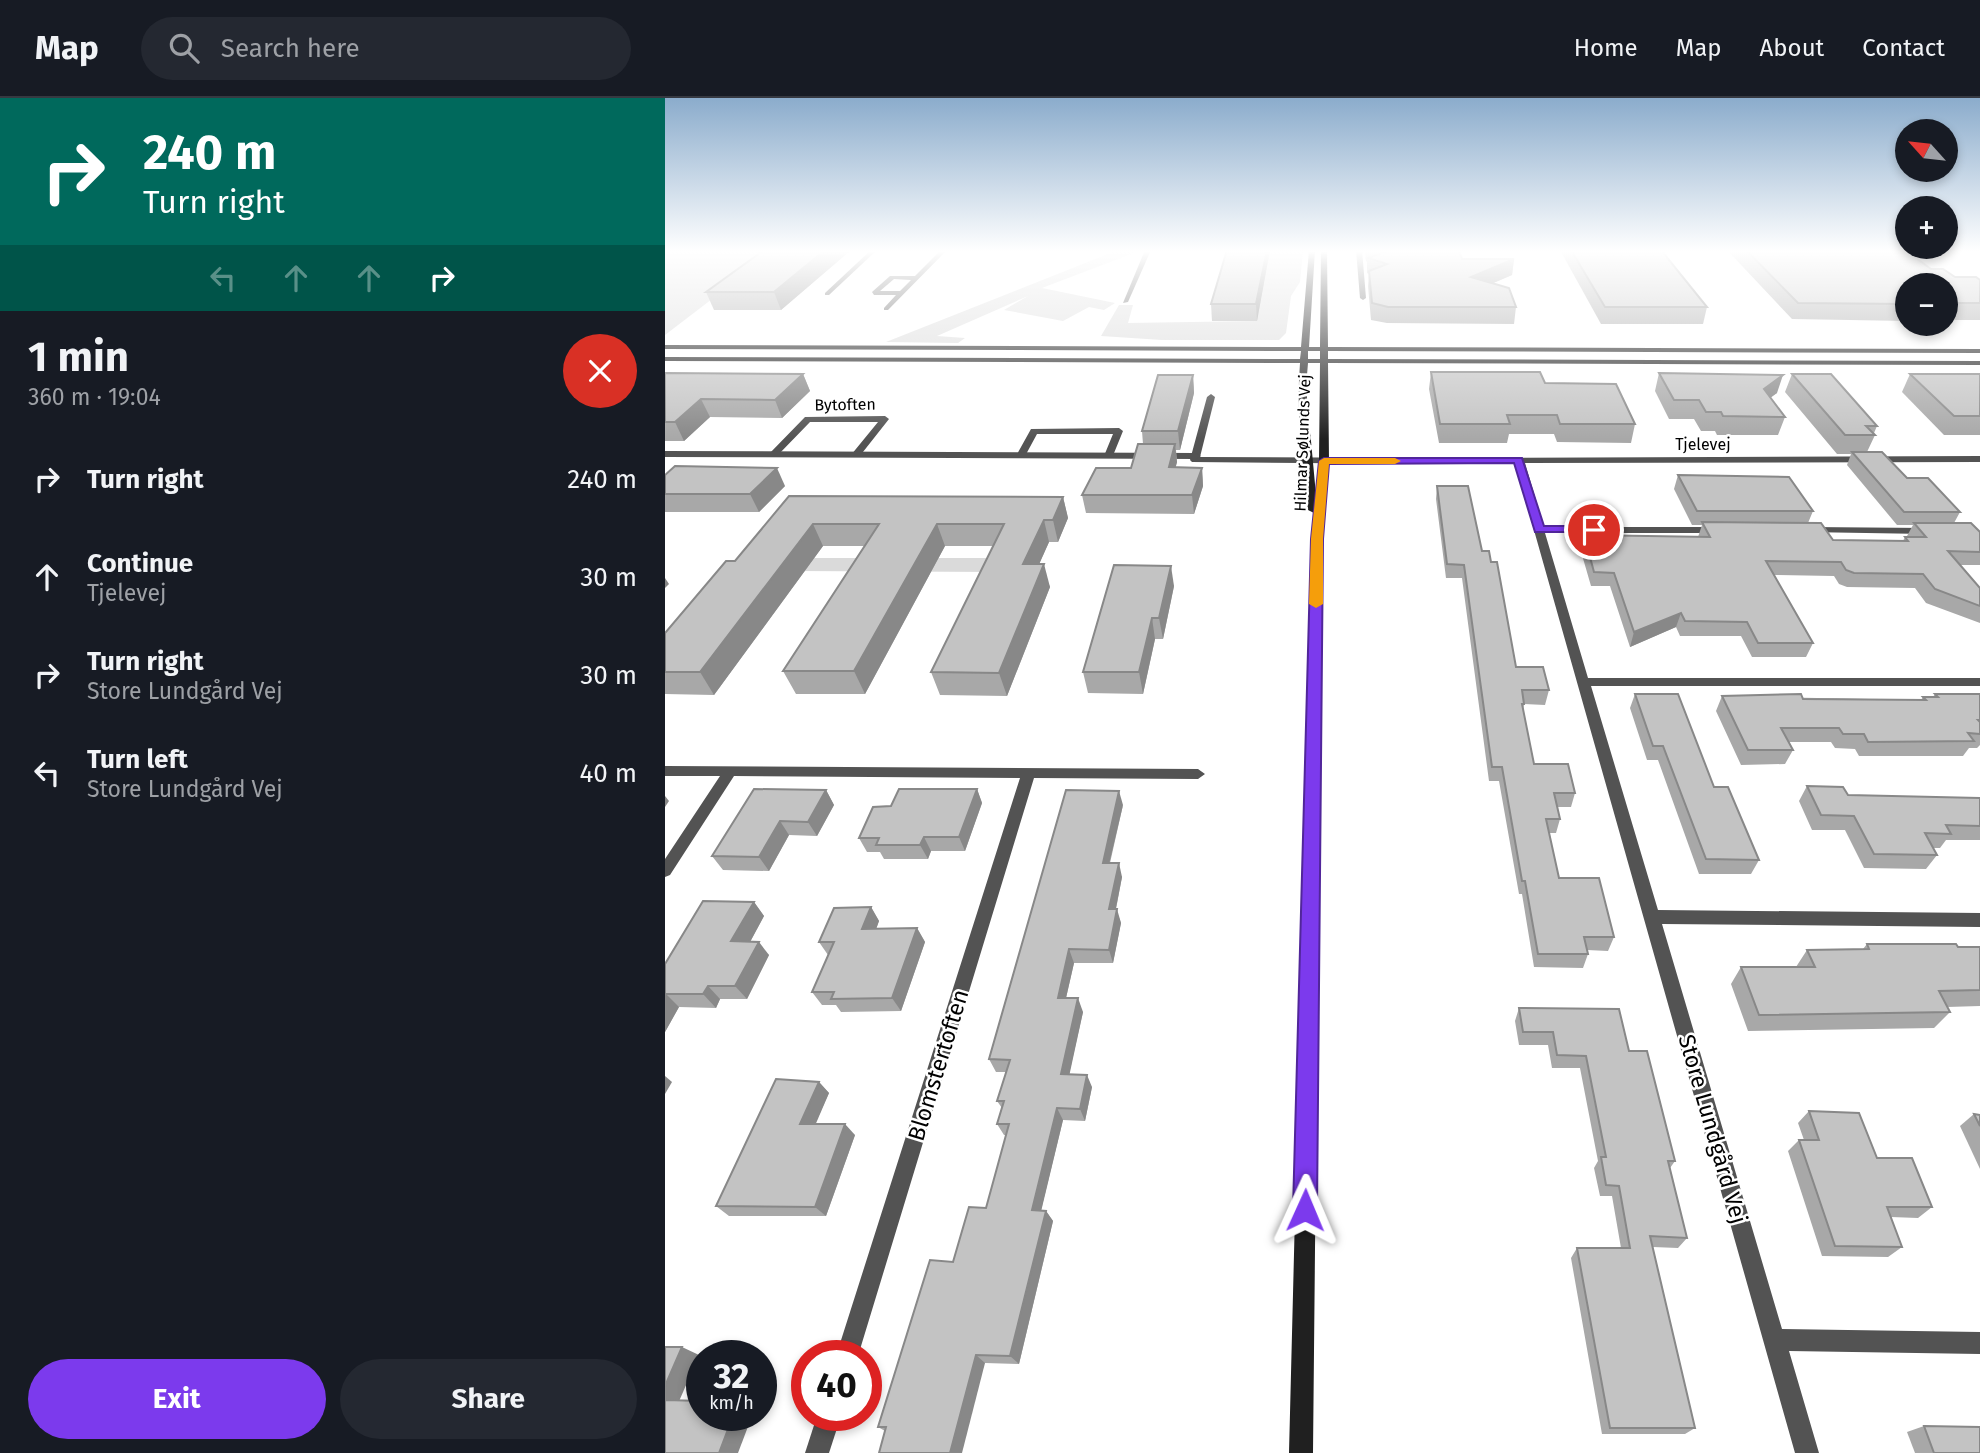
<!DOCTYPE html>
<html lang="en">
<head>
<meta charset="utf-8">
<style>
	body { margin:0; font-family:"Fira Sans",sans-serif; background:#242831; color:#f1f3f6; height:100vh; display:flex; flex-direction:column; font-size:26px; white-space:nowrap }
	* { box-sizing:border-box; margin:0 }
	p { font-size:23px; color:#9ea1a6 }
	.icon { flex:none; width:38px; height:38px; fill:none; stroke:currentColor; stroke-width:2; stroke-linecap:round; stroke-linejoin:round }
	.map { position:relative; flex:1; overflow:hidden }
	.panel { display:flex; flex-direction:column; background:#171b24; width:665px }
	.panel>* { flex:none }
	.banner { background:#00695c; color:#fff; overflow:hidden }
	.needle { width:46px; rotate:297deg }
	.fabs { position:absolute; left:1230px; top:21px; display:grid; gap:14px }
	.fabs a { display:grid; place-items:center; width:63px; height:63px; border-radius:50%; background:#171b24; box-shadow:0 4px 10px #0003; font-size:35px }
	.speed { position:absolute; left:21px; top:1242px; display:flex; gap:14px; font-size:35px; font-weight:700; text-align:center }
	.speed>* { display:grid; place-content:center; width:91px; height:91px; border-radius:50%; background:#171b24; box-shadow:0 4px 10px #0003; line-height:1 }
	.speed small { font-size:18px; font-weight:400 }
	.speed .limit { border:10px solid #d22; background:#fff; color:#111 }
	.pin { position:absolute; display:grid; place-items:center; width:60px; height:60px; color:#fff; margin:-30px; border:4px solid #fff; border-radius:50%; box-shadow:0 2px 7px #0007 }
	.me { position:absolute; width:77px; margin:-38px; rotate:1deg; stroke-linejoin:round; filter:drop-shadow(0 0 5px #0008) }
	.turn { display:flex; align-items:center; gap:24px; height:147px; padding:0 28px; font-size:32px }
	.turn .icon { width:91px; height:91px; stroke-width:2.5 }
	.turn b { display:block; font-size:49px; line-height:60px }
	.lanes { display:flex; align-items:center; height:66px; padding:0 28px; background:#0003; justify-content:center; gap:35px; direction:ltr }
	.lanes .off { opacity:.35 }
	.round { display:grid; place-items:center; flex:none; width:74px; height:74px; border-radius:37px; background:#242831 }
	.overview { display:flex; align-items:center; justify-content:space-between; height:119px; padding:0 28px }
	h1 { font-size:42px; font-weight:700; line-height:52px }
	.primary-button { display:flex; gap:14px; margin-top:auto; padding:14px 28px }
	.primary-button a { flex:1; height:80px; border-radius:42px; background:#7c3aed; color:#fff; font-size:28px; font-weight:700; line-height:80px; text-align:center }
	.primary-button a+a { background:#242831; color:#f1f3f6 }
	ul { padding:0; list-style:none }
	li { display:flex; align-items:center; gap:21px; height:98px; padding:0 28px }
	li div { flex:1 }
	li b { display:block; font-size:26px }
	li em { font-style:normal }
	header { display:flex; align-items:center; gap:42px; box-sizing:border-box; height:98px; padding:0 35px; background:#171b24; border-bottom:2px solid #363941 }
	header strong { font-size:33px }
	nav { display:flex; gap:38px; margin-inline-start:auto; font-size:24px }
	.search { width:490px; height:63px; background:#242831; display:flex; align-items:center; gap:18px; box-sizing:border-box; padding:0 24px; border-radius:38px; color:#9ea1a6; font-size:26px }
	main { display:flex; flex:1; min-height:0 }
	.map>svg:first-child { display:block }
	.green { fill:#dadada }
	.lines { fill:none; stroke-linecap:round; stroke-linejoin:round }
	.lane { fill:#535353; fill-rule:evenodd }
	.street { fill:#535353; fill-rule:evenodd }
	.secondary { fill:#202020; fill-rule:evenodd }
	.wall { fill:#a8a8a8 }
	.shaded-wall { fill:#888 }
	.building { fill:#c3c3c3; stroke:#888; stroke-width:2 }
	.route { fill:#7c3aed; stroke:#51269a; stroke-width:2 }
	.slow { fill:#f59e0b }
	.labels { text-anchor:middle; stroke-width:5; stroke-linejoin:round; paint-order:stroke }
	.far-street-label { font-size:16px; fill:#000; stroke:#fff }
	.near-street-label { font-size:23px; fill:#000; stroke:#fff }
</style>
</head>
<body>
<header>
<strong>Map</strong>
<div class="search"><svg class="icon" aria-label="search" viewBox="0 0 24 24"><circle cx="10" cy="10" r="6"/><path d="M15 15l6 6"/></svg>Search here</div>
<nav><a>Home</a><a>Map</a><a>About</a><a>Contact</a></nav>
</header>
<main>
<section class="panel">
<div class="banner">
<div class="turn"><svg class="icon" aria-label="right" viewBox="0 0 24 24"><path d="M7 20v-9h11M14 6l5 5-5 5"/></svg><div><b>240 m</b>Turn right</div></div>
<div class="lanes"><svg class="icon off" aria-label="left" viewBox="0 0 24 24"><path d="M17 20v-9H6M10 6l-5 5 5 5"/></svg><svg class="icon off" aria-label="ahead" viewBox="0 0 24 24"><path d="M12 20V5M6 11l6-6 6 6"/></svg><svg class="icon off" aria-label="ahead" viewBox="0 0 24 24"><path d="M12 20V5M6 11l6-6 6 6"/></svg><svg class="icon" aria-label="right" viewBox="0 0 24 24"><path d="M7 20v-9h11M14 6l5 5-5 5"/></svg></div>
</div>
<div class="overview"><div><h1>1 min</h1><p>360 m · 19:04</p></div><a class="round" style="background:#d93025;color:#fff"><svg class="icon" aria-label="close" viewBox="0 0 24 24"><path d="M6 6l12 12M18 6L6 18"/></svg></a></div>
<ul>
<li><svg class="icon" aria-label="right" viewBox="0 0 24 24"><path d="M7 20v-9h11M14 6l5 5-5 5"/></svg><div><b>Turn right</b></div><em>240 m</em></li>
<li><svg class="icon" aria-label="ahead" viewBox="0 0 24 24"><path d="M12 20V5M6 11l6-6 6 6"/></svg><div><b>Continue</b><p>Tjelevej</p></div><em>30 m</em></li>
<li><svg class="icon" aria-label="right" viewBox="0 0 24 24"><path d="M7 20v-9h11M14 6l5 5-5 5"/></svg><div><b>Turn right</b><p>Store Lundgård Vej</p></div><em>30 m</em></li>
<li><svg class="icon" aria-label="left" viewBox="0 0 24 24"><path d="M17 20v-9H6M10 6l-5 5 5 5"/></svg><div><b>Turn left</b><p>Store Lundgård Vej</p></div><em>40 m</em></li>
</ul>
<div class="primary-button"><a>Exit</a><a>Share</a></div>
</section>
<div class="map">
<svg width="1315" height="1355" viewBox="0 0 1315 1355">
	<rect width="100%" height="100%" fill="#fff"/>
	<g class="green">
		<polygon points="0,152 111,152 0,237"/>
		<polygon points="453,152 474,153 377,190 450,205 439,212 424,209 398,223 339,212 363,198 272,238 300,240 293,245 221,244"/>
		<polygon points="605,152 638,152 635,184 626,198 621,235 614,242 497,242 436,238 454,207 468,207 463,225 592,223"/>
		<polygon points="138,460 339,460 333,474 129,473"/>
	</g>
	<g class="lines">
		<g class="lane">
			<polygon points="206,152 212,152 164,197 160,197 160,195"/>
			<path d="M276,152H282L223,212H219V210L231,197H209L207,194L225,178H250ZM229,181L246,182L235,193H215Z"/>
			<polygon points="691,152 697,152 701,200 698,202 695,200"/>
			<polygon points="546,296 550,299 535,359 761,360 766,363 761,366 527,364 525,362 542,299"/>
			<polygon points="220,318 224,321 194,359 186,357 213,324 145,324 112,358 104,356 140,319"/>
			<polygon points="454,330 458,333 447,360 439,358 448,336 372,336 359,360 351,358 366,331"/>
		</g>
		<g class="street">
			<polygon points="480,152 486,152 463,204 458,205"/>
			<polygon points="0,353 531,355 536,358 531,361 0,359"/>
			<polygon points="1315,358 1315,364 860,365 879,429 1051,429 1056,432 1051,435 880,435 923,580 1315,580 1315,588 926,588 993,812 1315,815 1315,829 997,826 1117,1231 1315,1234 1315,1256 1124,1253 1154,1355 1130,1355 850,365 761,366 756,363 761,360"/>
			<polygon points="1145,429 1261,430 1266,433 1261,436 1141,434 1141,430"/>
			<polygon points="0,668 533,671 540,676 533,681 369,680 193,1258 171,1258 355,680 69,678 5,777 0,779 0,761 55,678 0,678"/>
			<polygon points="152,1318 176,1318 164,1355 140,1355"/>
		</g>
		<path class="secondary" d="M644,152H650L644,249H655L656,152H662L663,249L1315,251V255L663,253V261L1315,263V267L663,265L664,363L657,441L648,1355H624L647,441L649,415L643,412C637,364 631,314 635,265L0,263V259L635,261L636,253L0,251V247L636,249ZM643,253H655V261H643ZM643,265H655L654,363L651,397L641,289Z"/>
	</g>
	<g class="wall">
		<polygon points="99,152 186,152 116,212 49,212 41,194"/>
		<polygon points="605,152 592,223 547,223 546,206"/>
		<polygon points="700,152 794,152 797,161 849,161 847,177 828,185 851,209 849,226 722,225 706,222 703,188 704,176 702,175 702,164 701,163"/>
		<polygon points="895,152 996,152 1042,209 1038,226 936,226"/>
		<polygon points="1062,152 1240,152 1266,171 1290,179 1315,182 1315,222 1281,222 1281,187 1242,187 1242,223 1127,221"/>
		<polygon points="766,274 880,285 970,326 966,345 892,344 889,336 844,336 842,345 774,345 764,291"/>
		<polygon points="0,275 138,276 145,293 117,320 45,319 19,343 0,343"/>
		<polygon points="994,275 1112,295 1105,299 1120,319 1113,337 1052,337 1050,333 1036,333 1029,321 1004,321 990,293"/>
		<polygon points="1127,276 1212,328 1209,335 1210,337 1202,354 1295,414 1289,425 1315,434 1315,467 1295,467 1315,490 1315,525 1261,505 1250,490 1182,489 1174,486 1169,478 1109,477 1148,545 1141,559 1087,559 1076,538 1015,538 1011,529 965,549 945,488 926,488 915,450 919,437 1033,439 1037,427 1027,427 1009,391 1013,377 1148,413 1143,425 1168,442 1238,443 1240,439 1242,438 1248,427 1232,427 1182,367 1186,356 1172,356 1120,294"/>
		<polygon points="1245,276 1315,276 1315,337 1279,337 1237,294"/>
		<polygon points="528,277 529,295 515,352 511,352 512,364 510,370 537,370 538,388 529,416 421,415 417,397 466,370 478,346 477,333"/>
		<polygon points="0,377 120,388 94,414 0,414"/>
		<polygon points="772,388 817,453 826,464 851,569 884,592 880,607 859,606 858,612 869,666 910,695 906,709 892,709 895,721 891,735 884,735 894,780 949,839 943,853 922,852 923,856 918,870 869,869 857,796 854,796 834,683 824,683 797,480 781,480 771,401"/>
		<polygon points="124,398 398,399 403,420 393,444 384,444 374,466 385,489 342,598 275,597 266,574 328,448 280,448 200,596 131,596 118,573 200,448 158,448 49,597 0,596 0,535 70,463"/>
		<polygon points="509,488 498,541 490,541 478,596 423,595 418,574"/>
		<polygon points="970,596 1049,689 1094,762 1086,776 1034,776 993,662 982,662 965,610"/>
		<polygon points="1270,596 1315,596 1315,647 1312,650 1304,650 1298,658 1194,658 1190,651 1170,650 1166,644 1124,644 1128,652 1120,666 1076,667 1051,613 1057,598 1256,602 1258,599 1268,599"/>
		<polygon points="1142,688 1183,697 1315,700 1315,742 1281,742 1275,750 1268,750 1272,757 1261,771 1199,770 1180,732 1147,732 1134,703"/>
		<polygon points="312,691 317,705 300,753 266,753 263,761 219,761 215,754 202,754 194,740 226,708"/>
		<polygon points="161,692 169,707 152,738 124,737 104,773 58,772 47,758"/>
		<polygon points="458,707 445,765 457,779 451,811 456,825 448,865 409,865 401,900 418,914 404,976 427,989 420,1023 398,1022 376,1112 381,1113 388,1123 354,1266 320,1265 220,1333 213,1329 288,1164 321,1110 341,1037 339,1037 332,1026 337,1010 332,1003 341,974 331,974 324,961"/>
		<polygon points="89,804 99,818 85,844 104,857 82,901 55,901 51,910 14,909 0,934 0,866"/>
		<polygon points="206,809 214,823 211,831 252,830 260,844 236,913 176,914 171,907 157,907 147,894 163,857 154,844"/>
		<polygon points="1202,846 1315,849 1315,908 1282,909 1285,914 1269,930 1083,933 1066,886 1076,869 1131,869 1142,852 1198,851"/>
		<polygon points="854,910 964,953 1010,1063 1005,1070 1022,1140 1013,1150 988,1149 1030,1330 1020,1336 937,1336 906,1160 912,1150 956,1150 947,1098 935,1098 929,1070 933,1063 915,970 887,970 883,947 854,947 850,923"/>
		<polygon points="154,984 164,995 150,1026 190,1037 161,1118 64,1118 51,1108"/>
		<polygon points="1144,1013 1212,1060 1267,1109 1253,1120 1226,1119 1237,1149 1223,1159 1157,1158 1123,1053 1134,1042 1139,1042 1133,1025"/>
		<polygon points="1309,1016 1315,1017 1315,1071 1295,1028"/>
		<polygon points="1259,1328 1315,1355 1250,1355 1242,1334"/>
	</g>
	<g class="shaded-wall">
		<polygon points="160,152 186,152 116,212 109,194"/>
		<polygon points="602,152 605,152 592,223 591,206"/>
		<polygon points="849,161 847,177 805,195 806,179"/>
		<polygon points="138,276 145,293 117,320 110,302"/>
		<polygon points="528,277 529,295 515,352 513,333"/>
		<polygon points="1118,277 1112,295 1093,309 1099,291"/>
		<polygon points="36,301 45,319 19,343 10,324"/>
		<polygon points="510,346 512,364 506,388 504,369"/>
		<polygon points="112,370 120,388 94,414 85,396"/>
		<polygon points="537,370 538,388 529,416 527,397"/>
		<polygon points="398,399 403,420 393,444 388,422"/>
		<polygon points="379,422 384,444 364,489 358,466"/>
		<polygon points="148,426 158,448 49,597 35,574"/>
		<polygon points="272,426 280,448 200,596 189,573"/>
		<polygon points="379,466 385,489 342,598 334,575"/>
		<polygon points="506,468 509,488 498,541 494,520"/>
		<polygon points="0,480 4,486 0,490"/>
		<polygon points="1016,515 1011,529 965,549 969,534"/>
		<polygon points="487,520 490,541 478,596 474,574"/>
		<polygon points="312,691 317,705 300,753 294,739"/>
		<polygon points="161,692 169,707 152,738 143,724"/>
		<polygon points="454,693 458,707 441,779 438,765"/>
		<polygon points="0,698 4,703 0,709"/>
		<polygon points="115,723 124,737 104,773 94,759"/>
		<polygon points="259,739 266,753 263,761 255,747"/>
		<polygon points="454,765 457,779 448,825 444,811"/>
		<polygon points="89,804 99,818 78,857 66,843"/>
		<polygon points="206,809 214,823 206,845 197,831"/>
		<polygon points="452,811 456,825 448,865 444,852"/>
		<polygon points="252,830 260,844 236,913 227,900"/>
		<polygon points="94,844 104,857 82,901 70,888"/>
		<polygon points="404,851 409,865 398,913 393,900"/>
		<polygon points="43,888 55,901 51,910 38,896"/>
		<polygon points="1,896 14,909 0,934 0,897"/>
		<polygon points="413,900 418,914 402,988 396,976"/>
		<polygon points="422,977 427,989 420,1023 415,1011"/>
		<polygon points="0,978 7,984 0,996"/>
		<polygon points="154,984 164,995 146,1037 135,1026"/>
		<polygon points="392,1010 398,1022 374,1122 367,1112"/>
		<polygon points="180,1026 190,1037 161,1118 150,1109"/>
		<polygon points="381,1113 388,1123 354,1266 345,1258"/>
		<polygon points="17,1249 34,1257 12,1308 0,1304 0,1288"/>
		<polygon points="311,1257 320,1265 297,1355 285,1355"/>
		<polygon points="68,1318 87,1318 73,1355 54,1355"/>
	</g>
	<g class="building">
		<polygon points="99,152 160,152 109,194 41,194"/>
		<polygon points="562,152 602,152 591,206 546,206"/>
		<polygon points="713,152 794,152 797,161 849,161 806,179 844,190 851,209 723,209 707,205 704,173 722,166 703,160 720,154"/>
		<polygon points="906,152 996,152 1042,209 940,209"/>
		<polygon points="1081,152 1240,152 1266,171 1278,171 1290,179 1311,179 1315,182 1315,205 1285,205 1287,207 1281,207 1281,187 1242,187 1242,206 1133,205"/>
		<polygon points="766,274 875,274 880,285 951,286 970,326 895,326 892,317 842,317 845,326 775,326"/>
		<polygon points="0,275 138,276 110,302 36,301 10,324 0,324"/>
		<polygon points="994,275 1118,277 1099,291 1120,319 1058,318 1056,314 1041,314 1034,302 1009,302"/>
		<polygon points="1127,276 1166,276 1212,328 1201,328 1210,337 1180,337"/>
		<polygon points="1245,276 1315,276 1315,318 1289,318"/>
		<polygon points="493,277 528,277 513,333 477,333"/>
		<polygon points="473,346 510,346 504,369 537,370 527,397 417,397 431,370 466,370"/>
		<polygon points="1187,354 1217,354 1242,380 1263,380 1295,414 1239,414"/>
		<polygon points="10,368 112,370 85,396 0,396 0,377"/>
		<polygon points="1013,377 1124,379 1148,413 1032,413"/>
		<polygon points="772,388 803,388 817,453 824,453 826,464 832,464 851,569 878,569 884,592 857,592 859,606 857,606 869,666 903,666 910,695 889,695 895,721 881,721 894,780 934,780 949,839 919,839 923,856 873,856 860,783 857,783 837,669 827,669 799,467 782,466"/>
		<polygon points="124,398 398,399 388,422 379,422 358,466 379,466 334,575 266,574 339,426 272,426 189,573 118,573 214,426 148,426 35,574 0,574 0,535 61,463 70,463"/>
		<polygon points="1037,424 1156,425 1168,442 1243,443 1240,439 1261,439 1249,425 1306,425 1315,434 1315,454 1283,453 1315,490 1315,508 1270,491 1258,476 1189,475 1181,472 1176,464 1101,463 1148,545 1093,545 1082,524 1020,523 1016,515 969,534 949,475 929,474 919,437 1045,439"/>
		<polygon points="449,467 506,468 494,520 487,520 474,574 418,574"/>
		<polygon points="970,596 1013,596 1049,689 1063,689 1094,762 1041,761 998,648 988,648"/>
		<polygon points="1136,596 1138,601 1261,602 1258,599 1273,599 1270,596 1315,596 1315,622 1313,622 1315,624 1315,636 1303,635 1309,643 1203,644 1199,636 1178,636 1174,630 1116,630 1128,652 1083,652 1057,598"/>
		<polygon points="1142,688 1178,689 1183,697 1315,700 1315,728 1281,727 1286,736 1260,735 1272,757 1209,756 1189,718 1156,717"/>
		<polygon points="89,691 161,692 143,724 115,723 94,759 47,758"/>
		<polygon points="234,691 312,691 294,739 259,739 255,747 211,747 214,740 194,740 208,709 226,708"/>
		<polygon points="401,692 454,693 438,765 454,765 444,811 452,811 444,852 404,851 393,900 413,900 396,976 422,977 415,1011 392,1010 367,1112 381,1113 345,1258 311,1257 285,1355 214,1355 221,1329 213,1329 265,1162 288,1164 304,1109 321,1110 344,1026 332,1026 339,1003 332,1003 345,962 324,961"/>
		<polygon points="38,803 89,804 66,843 94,844 70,888 43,888 38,896 1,896 0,897 0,866"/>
		<polygon points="206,809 197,831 252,830 227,900 166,901 169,894 147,894 169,844 154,844 169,810"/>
		<polygon points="1202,846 1291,846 1293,849 1315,849 1315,892 1274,893 1285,914 1094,917 1076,869 1150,869 1142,852 1204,851"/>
		<polygon points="854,910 954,911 964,953 982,953 1010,1063 1003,1063 1022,1140 985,1138 1030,1330 945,1330 912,1150 965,1150 954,1088 941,1087 936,1059 941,1059 921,958 892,957 888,934 858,934"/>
		<polygon points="111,981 154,984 135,1026 180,1026 150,1109 51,1108"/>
		<polygon points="1144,1013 1194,1015 1212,1060 1247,1060 1267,1109 1222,1109 1237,1149 1170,1148 1134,1042 1154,1042"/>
		<polygon points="1309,1016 1315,1017 1315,1028"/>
		<polygon points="0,1249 17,1249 0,1288"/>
		<polygon points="0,1302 37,1303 37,1318 68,1318 54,1355 0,1355"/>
		<polygon points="1259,1328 1315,1329 1315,1355 1269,1355"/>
	</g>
	<linearGradient id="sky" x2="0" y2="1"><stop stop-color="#8baccc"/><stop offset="0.45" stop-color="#fff"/><stop offset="1" stop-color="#fff" stop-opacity="0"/></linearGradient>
	<rect width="1315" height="341" fill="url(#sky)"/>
	<polygon class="route" points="857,360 879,428 929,428 933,429 933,434 870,434 849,365 664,366 658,441 652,1112 648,1120 640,1124 632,1120 628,1112 646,441 654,363 659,360"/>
	<polygon class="slow" points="659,360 730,360 736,363 730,366 664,366 658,441 658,506 651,510 644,506 646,441 654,363"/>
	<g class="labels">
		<g class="far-street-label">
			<text transform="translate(180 306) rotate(-1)" y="6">Bytoften</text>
			<text transform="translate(637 345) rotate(-88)" y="6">Hilmar Sølunds Vej</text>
			<text x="1038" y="352">Tjelevej</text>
		</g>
		<g class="near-street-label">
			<text transform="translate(273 967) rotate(-73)" y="8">Blomstertoften</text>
			<text transform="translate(1048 1031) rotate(74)" y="8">Store Lundgård Vej</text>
		</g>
	</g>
</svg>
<div class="fabs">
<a><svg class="needle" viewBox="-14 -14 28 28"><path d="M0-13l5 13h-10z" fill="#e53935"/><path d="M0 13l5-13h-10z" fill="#9ea1a6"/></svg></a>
<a>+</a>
<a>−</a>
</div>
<div class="speed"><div>32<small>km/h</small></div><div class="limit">40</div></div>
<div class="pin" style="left:929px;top:432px;background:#d93025"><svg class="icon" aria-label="arrive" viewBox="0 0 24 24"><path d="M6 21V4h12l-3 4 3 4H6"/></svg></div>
<svg class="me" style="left:640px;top:1112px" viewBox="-20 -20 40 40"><path d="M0-17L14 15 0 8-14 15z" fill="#7c3aed" stroke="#fff" stroke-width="4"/></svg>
</div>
</main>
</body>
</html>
